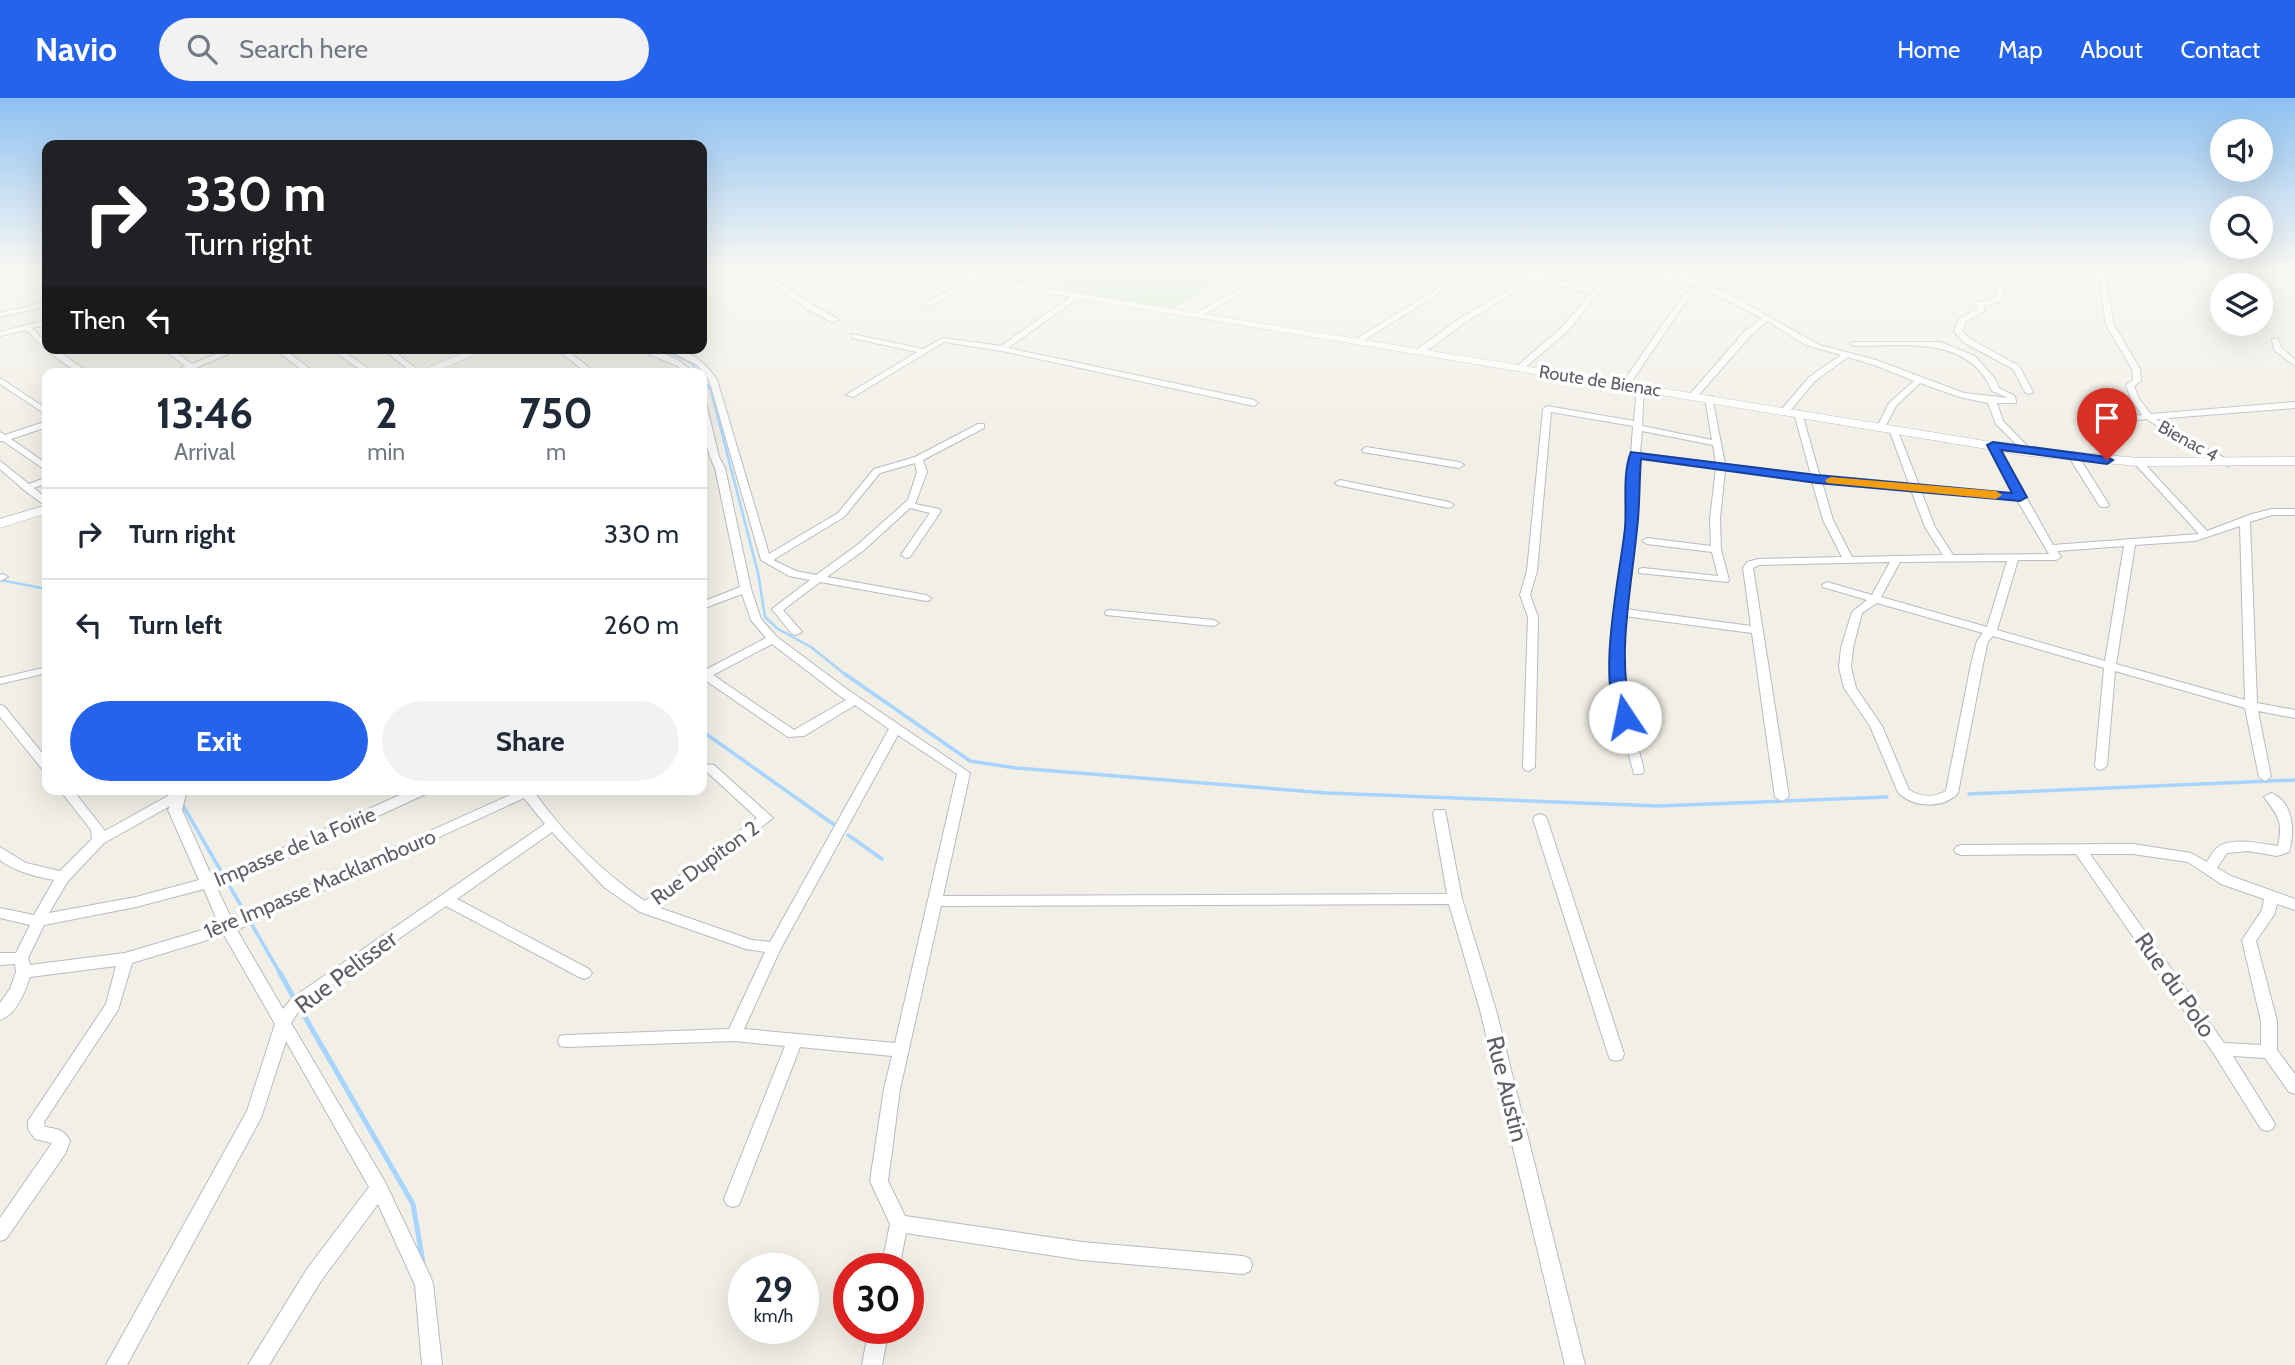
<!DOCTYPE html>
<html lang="en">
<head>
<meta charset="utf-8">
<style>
	body { margin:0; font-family:Cabin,sans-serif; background:#f2f2f3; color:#1f2937; height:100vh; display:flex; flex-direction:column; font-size:26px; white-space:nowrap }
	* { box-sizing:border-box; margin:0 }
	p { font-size:23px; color:#747a83 }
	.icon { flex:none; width:38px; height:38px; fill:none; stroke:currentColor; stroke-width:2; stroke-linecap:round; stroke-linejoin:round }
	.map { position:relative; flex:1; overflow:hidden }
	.details { position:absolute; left:42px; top:270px; width:665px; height:427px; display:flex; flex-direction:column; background:#fff; border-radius:14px; box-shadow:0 7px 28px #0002 }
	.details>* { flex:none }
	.top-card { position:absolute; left:42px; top:42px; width:665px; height:214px; border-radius:14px; box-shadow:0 7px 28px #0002; background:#202124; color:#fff; overflow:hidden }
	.buttons { position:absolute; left:2210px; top:21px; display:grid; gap:14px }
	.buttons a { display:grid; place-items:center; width:63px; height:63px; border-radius:50%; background:#fff; box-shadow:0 7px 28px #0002; font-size:35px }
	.speed { position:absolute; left:728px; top:1155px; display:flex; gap:14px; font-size:35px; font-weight:700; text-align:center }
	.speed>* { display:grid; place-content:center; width:91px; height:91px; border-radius:50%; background:#fff; box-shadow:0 7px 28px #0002; line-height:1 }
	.speed small { font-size:18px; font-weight:400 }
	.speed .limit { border:10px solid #d22; background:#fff; color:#111 }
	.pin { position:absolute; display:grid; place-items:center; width:60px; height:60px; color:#fff; margin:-72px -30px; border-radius:50% 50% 50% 0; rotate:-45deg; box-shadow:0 0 7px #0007 }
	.pin .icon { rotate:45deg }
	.me { position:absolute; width:77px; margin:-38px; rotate:349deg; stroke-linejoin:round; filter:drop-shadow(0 0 5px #0008) }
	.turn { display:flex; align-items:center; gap:24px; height:147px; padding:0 28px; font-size:32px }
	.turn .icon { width:91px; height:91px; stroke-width:2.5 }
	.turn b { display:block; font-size:49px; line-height:60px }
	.then { display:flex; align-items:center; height:66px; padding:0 28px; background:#0003; gap:14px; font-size:26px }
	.eta { display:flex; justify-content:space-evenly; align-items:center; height:119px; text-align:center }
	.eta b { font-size:42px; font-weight:700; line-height:49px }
	.primary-button { display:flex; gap:14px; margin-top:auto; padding:14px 28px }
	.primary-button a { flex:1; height:80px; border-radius:42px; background:#2563eb; color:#fff; font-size:28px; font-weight:700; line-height:80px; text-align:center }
	.primary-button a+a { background:#f2f2f3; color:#1f2937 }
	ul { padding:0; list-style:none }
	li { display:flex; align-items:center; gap:21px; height:91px; padding:0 28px; border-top:2px solid #e0e1e3 }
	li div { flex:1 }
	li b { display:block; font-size:26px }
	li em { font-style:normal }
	header { display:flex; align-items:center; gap:42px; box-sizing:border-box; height:98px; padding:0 35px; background:#2563eb; color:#fff }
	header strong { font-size:33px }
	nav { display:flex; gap:38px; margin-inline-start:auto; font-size:24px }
	.search { width:490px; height:63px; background:#f2f2f3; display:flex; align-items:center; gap:18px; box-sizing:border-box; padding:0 24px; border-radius:38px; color:#747a83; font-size:26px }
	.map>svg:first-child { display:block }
	.green { fill:#c0eac2 }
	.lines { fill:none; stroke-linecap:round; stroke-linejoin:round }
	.stream-far2 { stroke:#a7d5ff; stroke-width:2.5 }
	.stream-far1 { stroke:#a7d5ff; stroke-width:3.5 }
	.stream { stroke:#a7d5ff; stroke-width:5 }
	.street-casing { stroke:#b8bbc0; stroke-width:2 }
	.secondary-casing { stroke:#b9bcc2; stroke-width:1 }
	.street { fill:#fff; fill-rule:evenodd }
	.secondary { fill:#fff; fill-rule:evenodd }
	.route { fill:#2563eb; stroke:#184099; stroke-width:2 }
	.slow { fill:#f59e0b }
	.labels { text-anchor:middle; stroke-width:7; stroke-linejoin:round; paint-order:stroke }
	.far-street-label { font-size:18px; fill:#5d6167; stroke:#fff }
	.street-label { font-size:21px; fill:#5d6167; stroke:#fff }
	.near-street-label { font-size:24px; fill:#5d6167; stroke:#fff }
</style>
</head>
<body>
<header>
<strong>Navio</strong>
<div class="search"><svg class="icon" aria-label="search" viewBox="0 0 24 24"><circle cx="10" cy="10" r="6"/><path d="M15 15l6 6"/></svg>Search here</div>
<nav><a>Home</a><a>Map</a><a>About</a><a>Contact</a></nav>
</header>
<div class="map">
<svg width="2295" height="1267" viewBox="0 0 2295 1267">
	<rect width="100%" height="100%" fill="#f1efe6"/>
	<polygon class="green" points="998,171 1243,171 1174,210 1066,193 1068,190 1006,181 990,175"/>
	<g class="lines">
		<g class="stream-far2">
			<polyline points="657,250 689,263 700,275"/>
			<polyline points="702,278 711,293 758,475 765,519 778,531 811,549 847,578"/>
			<polyline points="0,482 47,491"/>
		</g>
		<g class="stream-far1">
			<polyline points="845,576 970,663 1016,670 1327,695 1658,708 1887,699"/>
			<polyline points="702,633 833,726"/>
			<polyline points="1969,696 2295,682"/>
			<polyline points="181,704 281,877"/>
			<polyline points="848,737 882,761"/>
		</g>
		<g class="stream">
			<polyline points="280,875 294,900"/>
			<polyline points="298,907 413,1106 423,1165"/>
		</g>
		<defs>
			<g id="street">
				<path d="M730,171C765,171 783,187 810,205C819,212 830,215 839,222L832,224L807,211L772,184Z"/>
				<polygon points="1285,171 1295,171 1260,183 1200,219 1193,217 1256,181"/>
				<polygon points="1358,171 1368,171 1394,180 1391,182"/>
				<polygon points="1481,171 1503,171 1532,178 1545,171 1548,173 1540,179 1594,191 1610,171 1617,171 1568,233 1522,272 1515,270 1562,229 1591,195 1534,182 1466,224 1422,256 1416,256 1416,252 1460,220 1527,181 1492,172 1462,180 1360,245 1353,243 1458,178"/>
				<path d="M1658,171H1667L1729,196L1819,247L1876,262L1964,295L2008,300L1992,293C1969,237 1904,248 1854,248L1850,246L1854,244H1940L1975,258L1996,282L1999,290L2015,298L2016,305H1997L2003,323L2033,354L2026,356L1996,326L1988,305L1959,299L1920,285L1896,308L1884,331H1878L1877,329L1889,305L1914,283L1877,268L1848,259L1815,283L1788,315H1782V311L1809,279L1841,257L1806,247L1767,223L1751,237L1696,300H1690V296L1745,233L1762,220L1723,200L1670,177L1666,184L1691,196L1628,289H1622L1621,287L1683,197L1660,186L1665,175Z"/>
				<polygon points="2098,171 2104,171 2114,227 2140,271 2141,283 2134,288 2139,301 2151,316 2295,304 2295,310 2156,321 2187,341 2231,363 2231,367 2228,368 2181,345 2147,321 2095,326 2092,326 2092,332 2086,332 2083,325 2084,323 2142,317 2131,301 2126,287 2133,282 2132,271 2106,227"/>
				<polygon points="2011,172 2037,178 2034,180 2013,176 2003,185 2004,195 1999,204 1983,208 1985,213 1966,223 1962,233 1969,240 2019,268 2033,294 2029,296 2025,294 2013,271 1963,244 1954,233 1960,220 1978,210 1976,205 1993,201 1996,195 1997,185"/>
				<polygon points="973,179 976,181 975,182 930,208 923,206"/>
				<polygon points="1074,196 1081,198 1008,250 1254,302 1258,305 1254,308 1002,253 944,244 853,299 846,297 917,254 852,240 852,236 923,251 943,240 1001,248"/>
				<polygon points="47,204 47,208 0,219 0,215"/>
				<path d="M47,222V226L32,230L47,245V250H54L89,275C68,275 40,246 26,232L0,238V234Z"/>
				<polygon points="2272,241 2278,241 2281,249 2295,262 2295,268 2274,252"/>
				<polygon points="162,250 171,250 192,266 231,250 242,250 184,275 172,275 185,268"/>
				<polygon points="273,250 282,250 316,275 306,275"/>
				<polygon points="329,250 339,250 375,275 365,275"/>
				<polygon points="381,250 390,250 422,275 413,275"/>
				<polygon points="555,250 564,250 596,275 587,275"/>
				<path d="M633,250C654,250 680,259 693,275H684L678,268Z"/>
				<path d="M664,250C687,250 705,263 717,282L769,456L838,415L874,371L915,359L978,326H984V330L923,362L927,374L915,406L939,411L941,413L910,459L906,460L901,457L930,415L910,410L864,452L827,479L926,497L931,500L930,502L926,503L820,484L783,512L802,534L796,537L792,536L772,511L810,482L789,478L761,462L709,282L697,267ZM915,365L917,374L908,402L856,448L816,477L796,473L773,462L844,419L880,375Z"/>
				<polygon points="0,280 47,311 47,317 0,286"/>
				<path d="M1637,287L1644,289L1642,328L1712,342L1705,300L1712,298L1725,366L1811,377L1794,315L1798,312L1802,315L1820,379L1909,386L1889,331L1893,328L1897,331L1919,387L2014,396L1989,347L1996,345L2053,447L2199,436L2135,366L2133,364L2138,361L2141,362L2207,433L2252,416L2272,411H2295V417H2272L2250,424L2257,605L2295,612V620L2258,613L2271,679L2265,683L2259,679L2245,610L2115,573L2107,668L2101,672L2097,671L2095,668L2104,570L1993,538L1988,543L1983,566L1958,695C1944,711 1912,710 1898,694L1870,628L1844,590L1839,569L1841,550L1852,514L1867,502L1823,489L1822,487L1827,484L1872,497L1890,464L1759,467L1753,470L1789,699L1782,703L1775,699L1752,535L1624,518V592L1644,673L1642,676H1634L1612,592L1614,514L1626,429L1633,328L1551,314L1537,473L1530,497L1538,519L1535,669L1529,673L1525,672L1523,669L1528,519L1520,497L1527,473L1543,311L1547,308L1634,323ZM1642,333L1713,347L1716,365L1640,355ZM1640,360L1716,370L1710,421L1711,448L1647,440L1642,443L1647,446L1712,454L1718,478L1643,470L1639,471V475L1728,484L1729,482L1721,452L1720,421L1725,372L1812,383L1823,422L1842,459L1758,461L1747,464L1743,470L1751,528L1625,511L1636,429ZM1822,384L1911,392L1925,429L1943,457L1852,459L1833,422ZM1921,393L2017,402L2049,456L1953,457L1935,429ZM2240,428L2245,602L2116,566L2135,447L2195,443ZM2124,448L2105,563L1997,532L2018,462H2056L2061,459L2057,453ZM2007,463L1987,529L1881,499L1900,464ZM1877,505L1983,535L1977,543L1971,566L1946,693C1934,700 1921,699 1909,692L1882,628L1856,590L1851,569L1853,550L1862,515Z"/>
				<path d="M702,302L706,305L719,359L725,370L751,491L761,521L777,539L848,592L970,675L943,798L1447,796L1433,715L1435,712H1445L1462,801L1496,912L1585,1267H1565L1480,912L1449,806L941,808L900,991L888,1083L905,1118L1082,1144L1243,1158L1250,1161L1252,1167L1250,1173L1243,1176L1082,1162L906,1135L899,1171H881L890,1126L870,1083L884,991L892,958L800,949L739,1107L733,1109L727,1107L724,1101L785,948L734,943L566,949L560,948L558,943L560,938L566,937L729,931L765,854L746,851L640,814L605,790L552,734L457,801L589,871L592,875L589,879L584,881L579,879L446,808L302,908L291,925L385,1084L431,1180L433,1186L442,1267H422L415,1187L378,1106L321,1183L269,1267H248L307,1171L369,1089L286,943L261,1020L127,1267H106L247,1013L275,926L224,837L132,865L118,912L44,1024L45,1029C57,1031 64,1031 70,1043L65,1056L6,1141L0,1143V1120L52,1045L35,1041L28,1031V1023L106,906L116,868L30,879C25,894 16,917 0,922V905L10,891L16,874L15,866L0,867V855H16L30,827L0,820V810L34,817L54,782C34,778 16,774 0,762V749L26,765L60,773L92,741L91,732L59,691H72L105,733L173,695L171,691H184L186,696L182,712L212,779L230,774L413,691H431L430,694L239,782L216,788L232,822L519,693L518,691H532C562,734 602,774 645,803L757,720L707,674H702V666L714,667L773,720L657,809L752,842L770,844L889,631L855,607L804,638L788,639L702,580V572H705L766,540L751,522L742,496L702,511V504L740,489L715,370C705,350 701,325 702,302ZM772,546L840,598L846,602L794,632L713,577ZM898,637L957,676L895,945L744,931L781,850ZM524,700L545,726L292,900L283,911L237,832ZM170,708L168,712L199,782L136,799L49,815L68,783L104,745ZM204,791L219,827L125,855L30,867L28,860L44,827L136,809Z"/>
				<polygon points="47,323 47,329 11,341 47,366 47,373 3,343 0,343 0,334 5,337"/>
				<polygon points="1366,349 1459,364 1464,367 1459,370 1363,354 1362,352"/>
				<polygon points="2074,356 2079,359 2109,407 2107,409 2101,409 2099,407 2069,359"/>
				<polygon points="0,363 29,386 47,379 47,385 34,390 47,401 47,409 24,392 0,371"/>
				<polygon points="1340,382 1449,404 1454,407 1449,410 1337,387 1335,385"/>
				<polygon points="3,476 8,479 0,483 0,477"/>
				<polygon points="1110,512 1214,522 1219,525 1214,528 1106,517 1105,515 1106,513"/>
				<polygon points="47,569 47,575 0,586 0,580"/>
				<polygon points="0,607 4,608 47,661 47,673 43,672 0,619"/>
				<path d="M2271,695C2294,704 2295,734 2289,754L2277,758L2248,753L2227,755L2217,770L2231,778L2295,801V812L2277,806L2274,817L2256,843L2277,923V952L2295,976V996L2289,994L2265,960L2233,958L2275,1026L2273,1031L2267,1033L2261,1031L2214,956L2076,756L1961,757L1956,755L1954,752L1956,749L1961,747L2133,746L2191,755L2207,764C2210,759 2213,753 2217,750C2229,738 2263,746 2278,748C2283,723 2279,719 2264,699ZM2090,756H2133L2188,764L2221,786L2264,801L2262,812L2242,842L2261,923V947L2224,945Z"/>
				<polygon points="1540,716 1545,718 1547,721 1624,956 1622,961 1616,963 1610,961 1608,956 1533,721 1535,718"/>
				<polygon points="869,1230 889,1230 882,1267 862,1267"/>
			</g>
			<g id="secondary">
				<polygon points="903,171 926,171 2029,350 2138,360 2295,359 2295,367 2138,368 2029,358"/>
				<polygon points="475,250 491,250 432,275 415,275"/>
				<polygon points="47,407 47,415 0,430 0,421"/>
			</g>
		</defs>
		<use href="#street" class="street-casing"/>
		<use href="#secondary" class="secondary-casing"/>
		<use href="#street" class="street"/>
		<use href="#secondary" class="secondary"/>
	</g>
	<linearGradient id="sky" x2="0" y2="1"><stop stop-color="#8ec1f1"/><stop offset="0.49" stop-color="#f9f8f4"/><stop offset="1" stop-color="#f9f8f4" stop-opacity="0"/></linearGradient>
	<rect width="2295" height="348" fill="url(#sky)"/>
	<path class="route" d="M1993,344L2107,359L2113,362L2107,366L2001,352L2027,399L2020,403L1817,385L1641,361C1639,384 1640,408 1637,431C1631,494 1616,558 1632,619L1630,623H1619C1596,582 1620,477 1625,430C1627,406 1622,376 1631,354L1817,377L2012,395L1987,347Z"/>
	<polygon class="slow" points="1831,379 1996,393 2002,397 1996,401 1827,385 1825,382"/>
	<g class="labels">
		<g class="far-street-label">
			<text transform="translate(1600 283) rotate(9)" y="6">Route de Bienac</text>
			<text transform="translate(2188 343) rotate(29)" y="6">Bienac 4</text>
		</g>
		<g class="street-label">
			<text transform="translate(295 749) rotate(-23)" y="7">Impasse de la Foirie</text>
			<text transform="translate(705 765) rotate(-36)" y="7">Rue Dupiton 2</text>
			<text transform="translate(320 786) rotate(-23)" y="7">1ère Impasse Macklambouro</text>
		</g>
		<g class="near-street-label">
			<text transform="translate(346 874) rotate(-37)" y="8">Rue Pelisser</text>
			<text transform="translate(2175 887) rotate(55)" y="8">Rue du Polo</text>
			<text transform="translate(1507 991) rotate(76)" y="8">Rue Austin</text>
		</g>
	</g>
</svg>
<div class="buttons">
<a><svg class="icon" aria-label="sound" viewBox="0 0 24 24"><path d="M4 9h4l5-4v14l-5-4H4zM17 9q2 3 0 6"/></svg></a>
<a><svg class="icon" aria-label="search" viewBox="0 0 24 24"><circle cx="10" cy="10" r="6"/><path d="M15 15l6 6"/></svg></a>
<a><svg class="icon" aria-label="layers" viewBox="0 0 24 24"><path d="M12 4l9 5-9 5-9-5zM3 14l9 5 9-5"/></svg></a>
</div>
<div class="speed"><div>29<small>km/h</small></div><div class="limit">30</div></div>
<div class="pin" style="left:2107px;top:362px;background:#d93025"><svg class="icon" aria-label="arrive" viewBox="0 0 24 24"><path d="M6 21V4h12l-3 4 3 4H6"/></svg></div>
<svg class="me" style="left:1625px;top:619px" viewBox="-20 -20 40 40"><circle r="19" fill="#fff"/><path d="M0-13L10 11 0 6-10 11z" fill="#2563eb"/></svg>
<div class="top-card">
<div class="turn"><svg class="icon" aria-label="right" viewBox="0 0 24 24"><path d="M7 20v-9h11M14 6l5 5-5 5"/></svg><div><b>330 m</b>Turn right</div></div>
<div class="then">Then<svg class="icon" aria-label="left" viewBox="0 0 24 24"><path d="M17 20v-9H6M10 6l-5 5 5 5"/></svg></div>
</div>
<section class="details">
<div class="eta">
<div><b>13:46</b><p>Arrival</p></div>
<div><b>2</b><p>min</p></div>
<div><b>750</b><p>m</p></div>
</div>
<ul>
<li><svg class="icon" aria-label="right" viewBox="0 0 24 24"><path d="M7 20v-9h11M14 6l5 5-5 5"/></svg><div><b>Turn right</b></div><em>330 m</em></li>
<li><svg class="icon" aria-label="left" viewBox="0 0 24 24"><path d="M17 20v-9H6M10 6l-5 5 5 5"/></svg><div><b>Turn left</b></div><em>260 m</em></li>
</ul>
<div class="primary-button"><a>Exit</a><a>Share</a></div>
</section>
</div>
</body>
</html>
